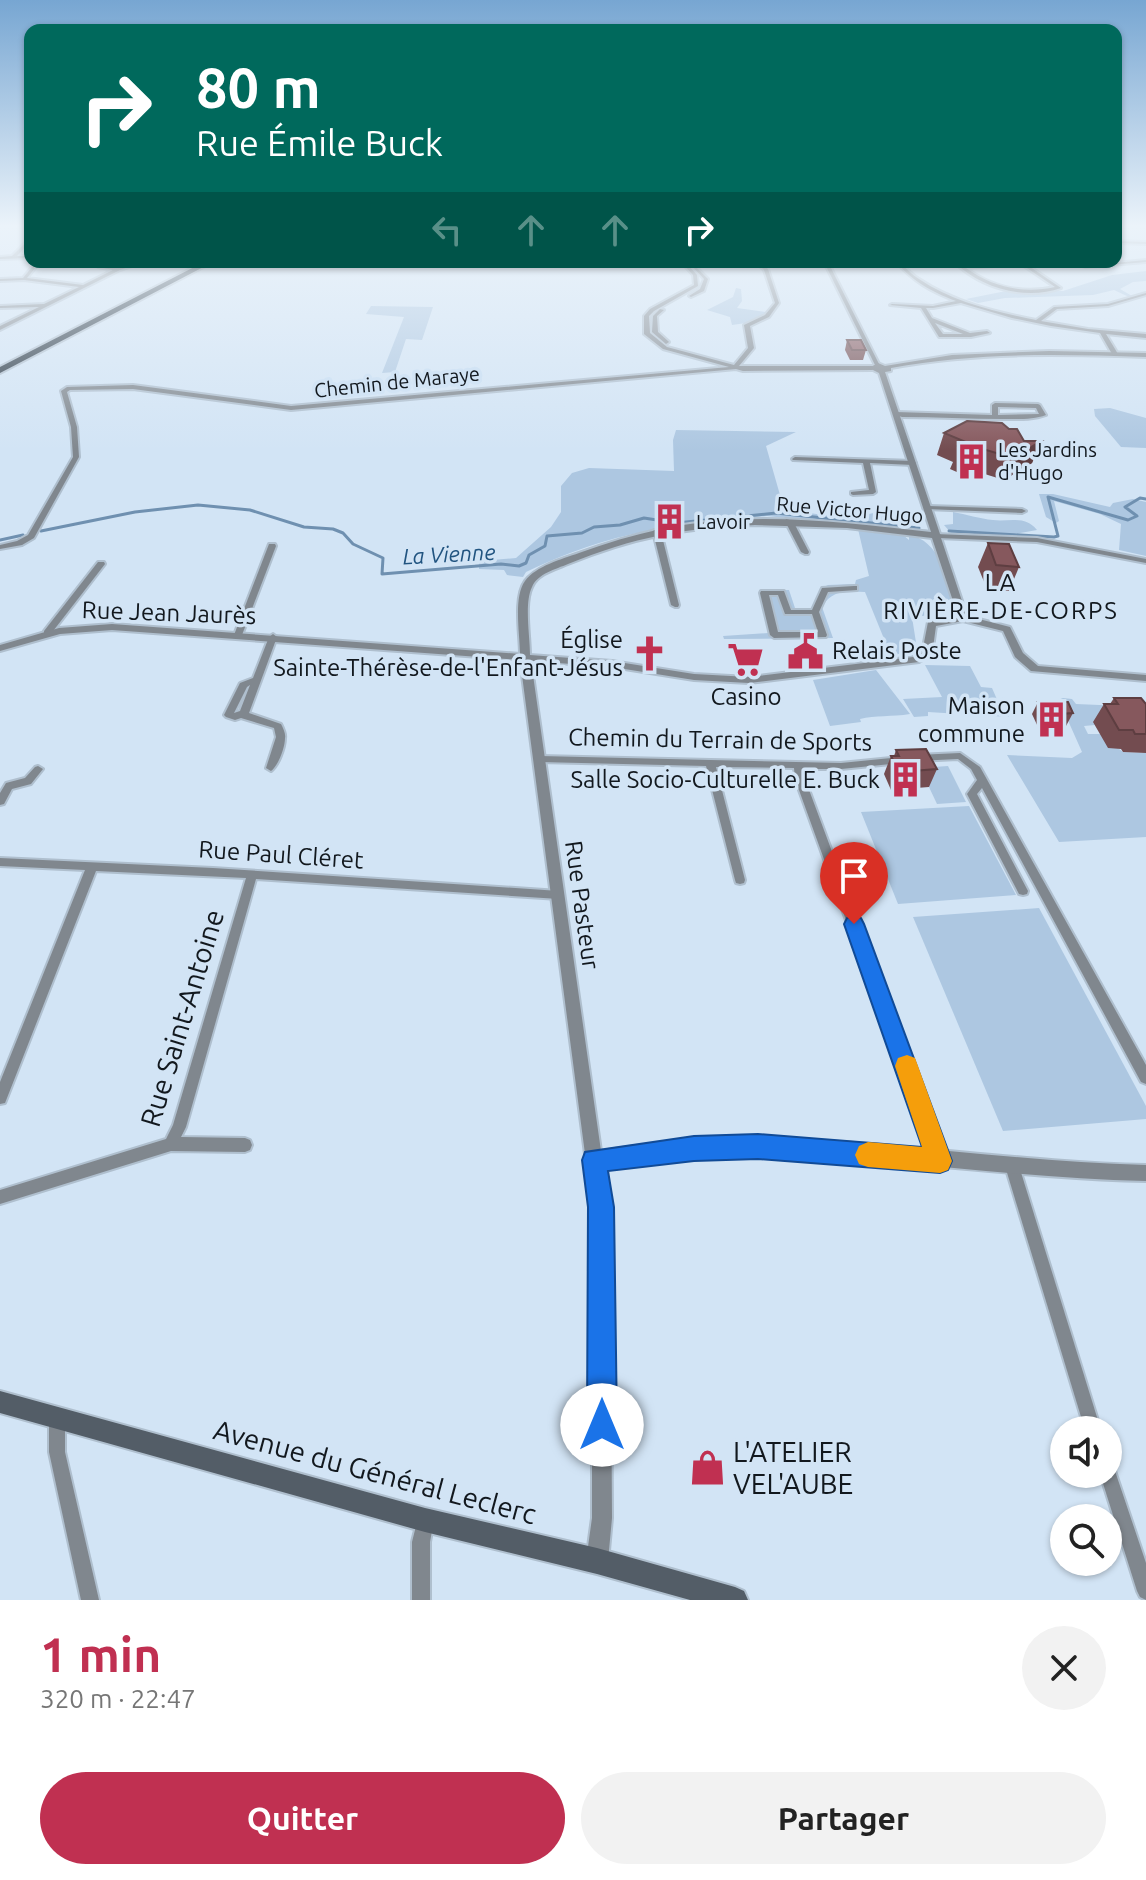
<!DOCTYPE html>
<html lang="fr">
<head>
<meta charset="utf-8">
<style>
	body { margin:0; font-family:Ubuntu,sans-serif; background:#f2f2f2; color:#222; height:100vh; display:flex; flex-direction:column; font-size:30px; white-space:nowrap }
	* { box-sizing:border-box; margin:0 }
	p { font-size:26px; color:#767676 }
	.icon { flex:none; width:44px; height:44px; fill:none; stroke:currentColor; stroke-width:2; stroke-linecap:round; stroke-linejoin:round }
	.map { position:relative; height:1600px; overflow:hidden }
	.drawer { display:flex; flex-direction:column; background:#fff; flex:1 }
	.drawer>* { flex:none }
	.hud { position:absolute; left:24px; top:24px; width:1098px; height:244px; border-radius:16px; box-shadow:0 2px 6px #0004; background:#00695c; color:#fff; overflow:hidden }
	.tools { position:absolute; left:1050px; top:1416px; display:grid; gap:16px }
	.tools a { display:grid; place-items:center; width:72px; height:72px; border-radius:50%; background:#fff; box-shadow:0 2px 6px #0004; font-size:40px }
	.pin { position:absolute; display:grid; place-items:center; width:68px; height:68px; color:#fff; margin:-82px -34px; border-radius:50% 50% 50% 0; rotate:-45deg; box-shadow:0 0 8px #0007 }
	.pin .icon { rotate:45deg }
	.me { position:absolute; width:88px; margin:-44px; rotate:0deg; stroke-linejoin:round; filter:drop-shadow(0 0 6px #0008) }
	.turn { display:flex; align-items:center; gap:28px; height:168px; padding:0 40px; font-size:36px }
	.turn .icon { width:104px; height:104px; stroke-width:2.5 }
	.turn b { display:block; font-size:56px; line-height:68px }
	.lanes { display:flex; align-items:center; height:76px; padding:0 40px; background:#0003; justify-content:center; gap:40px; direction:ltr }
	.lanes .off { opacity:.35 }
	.round { display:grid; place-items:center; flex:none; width:84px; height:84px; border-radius:42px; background:#f2f2f2 }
	.summary { display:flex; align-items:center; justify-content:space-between; height:136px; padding:0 40px }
	h1 { font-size:48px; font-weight:600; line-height:60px; color:#c03051 }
	.button { display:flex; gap:16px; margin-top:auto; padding:16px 40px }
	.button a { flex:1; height:92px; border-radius:48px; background:#c03051; color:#fff; font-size:32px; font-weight:600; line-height:92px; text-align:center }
	.button a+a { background:#f2f2f2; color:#222 }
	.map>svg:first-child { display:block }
	.green { fill:#adc7e1 }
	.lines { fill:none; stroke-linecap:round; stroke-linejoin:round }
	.stream { stroke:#6f90b0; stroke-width:3 }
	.minor-casing { stroke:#afbfce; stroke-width:4 }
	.tertiary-casing { stroke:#afbfce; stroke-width:4 }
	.secondary-casing { stroke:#afbfce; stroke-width:4 }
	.trunk-casing { stroke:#afbfce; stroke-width:4 }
	.minor { fill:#80878e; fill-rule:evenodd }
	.tertiary { fill:#80878e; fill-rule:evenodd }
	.secondary { fill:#535d67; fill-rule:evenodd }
	.trunk { fill:#263440; fill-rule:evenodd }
	.wall { fill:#734c50 }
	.shaded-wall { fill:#5e3e41 }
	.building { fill:#86585d; stroke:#5e3e41; stroke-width:2 }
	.route { fill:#1a73e8; stroke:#114b97; stroke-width:2 }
	.slow { fill:#f59e0b }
	.labels { text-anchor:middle; stroke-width:7; stroke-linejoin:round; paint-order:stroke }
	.far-street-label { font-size:20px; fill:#12181e; stroke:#d2e4f5 }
	.far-poi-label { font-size:20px; fill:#12181e; stroke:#d2e4f5; text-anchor:start }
	.far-water-label { font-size:22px; font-style:italic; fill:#215480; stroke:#d2e4f5 }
	.far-quarter-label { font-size:24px; letter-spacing:2px; fill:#12181e; stroke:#d2e4f5 }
	.street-label { font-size:24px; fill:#12181e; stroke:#d2e4f5 }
	.poi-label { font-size:24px; fill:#12181e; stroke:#d2e4f5; text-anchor:end }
	.near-street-label { font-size:28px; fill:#12181e; stroke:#d2e4f5 }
	.near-poi-label { font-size:28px; fill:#12181e; stroke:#d2e4f5; text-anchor:start }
</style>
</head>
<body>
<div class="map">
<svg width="1146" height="1600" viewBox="0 0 1146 1600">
	<rect width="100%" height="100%" fill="#d2e4f5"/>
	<g class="green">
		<polygon points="1146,271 1146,281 1133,282 1120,289 1132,296 1129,297 1114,290 1093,295 1005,298 978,303 966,299 1006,291 1063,291 1112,275"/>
		<polygon points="736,288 741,289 742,301 737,308 766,312 765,315 746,323 732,325 730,317 707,310 733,297"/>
		<polygon points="371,306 433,307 422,340 406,339 395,372 382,373 404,317 366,314"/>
		<polygon points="1110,408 1146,418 1146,448 1121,447 1095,416 1094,409"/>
		<path d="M676,430L796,432L766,446L784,509C803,511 823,516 841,517C864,519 895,500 912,527L901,530L767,516L679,524L665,519L664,523L674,524L673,527C622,533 572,550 526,572L523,577L507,575L504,570L479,569V561L516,558L551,527L561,512V486L572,473L589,468L674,471L673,440Z"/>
		<polygon points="1039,494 1053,494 1110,507 1113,503 1133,499 1146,502 1146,556 1119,550 1121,524 1100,514 1054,501 1059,521 1056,523 1046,517"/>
		<path d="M953,512C966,514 980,519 993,520C1009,522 1025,515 1037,530L1014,534L951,533L944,525L953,524Z"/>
		<path d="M858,529L902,534L909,540V535C938,539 951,580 953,607L941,614L912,617L917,649L891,656L865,592C846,592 833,589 822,607L833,638L724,639L723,636L768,633L759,590H789L795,608H812L819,598L820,589L828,585L855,584L856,580L869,576Z"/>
		<polygon points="925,665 970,666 981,687 992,688 1002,711 1007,712 1009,717 928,712 928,716 914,717 903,699 942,697"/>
		<path d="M876,670L910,714C892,717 875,715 860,719L861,722L830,726L813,680Z"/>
		<polygon points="1063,698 1072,699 1076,704 1123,706 1126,711 1100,711 1095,725 1084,726 1088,734 1100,734 1123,752 1146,753 1146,837 1059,842 1007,755 1072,758 1082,752 1066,716 1048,704"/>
		<polygon points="948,766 966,802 937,804 920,768"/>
		<polygon points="969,806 1016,895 898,904 861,812"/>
		<polygon points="1039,908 1146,1106 1146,1119 1003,1131 913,917"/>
	</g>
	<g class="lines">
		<g class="stream">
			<polyline points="41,531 135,512 198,505 250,510 304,527 333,529 343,533 353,544 383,558 382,574 501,564 519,566 526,563 529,555 545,546 547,536 582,533 594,527 620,525 644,518 676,523 776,513 919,528"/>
			<polyline points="949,531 1054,537 1058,536 1048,497 1128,520 1137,516 1125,507 1140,498 1146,499"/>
			<polyline points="0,540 23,535"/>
		</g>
		<defs>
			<g id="minor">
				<polygon points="29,239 30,239 30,242 17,256 30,256 30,258 0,259 0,257 12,256"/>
				<polygon points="1116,241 1146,242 1146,244 1116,243"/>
				<polygon points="1146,260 1146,262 1085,267 1083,266"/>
				<polygon points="36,262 40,262 27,278 83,285 113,270 98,267 98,262 102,262 102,265 117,268 136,262 143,262 120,270 0,330 0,326 39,307 0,308 0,306 44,304 79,287 24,280 0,281 0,279 23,278"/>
				<polygon points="681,262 685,262 697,275 698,286 654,311 649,316 650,333 667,347 734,365 748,348 744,325 765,315 775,303 764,270 756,262 761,262 768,269 779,303 769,317 750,326 754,348 739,366 872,366 875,368 872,370 743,371 736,369 291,410 133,389 70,390 67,392 77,427 79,457 34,538 22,545 0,549 0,545 17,541 28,535 73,457 71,427 61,391 67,387 133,385 291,406 729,367 663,349 644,334 644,316 650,309 694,285 693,275"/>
				<polygon points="824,262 828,262 880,366 875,365"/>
				<path d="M896,262H900C906,268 912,275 919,279C953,302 996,312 1036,320L1054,307L1108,304L1146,293V295L1108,306L1057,309L1041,321L1088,329L1146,334V338L1106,334L1118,354L1115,356L1112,354L1100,333L1051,326L1012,318L961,303L933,308H926L932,318L970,333L987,331L990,333L971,337H939L921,308L890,305L892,304L933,306L956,301C930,291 914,282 896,262ZM935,323L963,334H943Z"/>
				<path d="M954,262H959L963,266L1023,262L1061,288C1025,301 981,288 954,262ZM1021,264L1055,287C1023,294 992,287 966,268Z"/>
				<polygon points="693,264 708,279 704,291 691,297 689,296 700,289 704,279 691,265"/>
				<polygon points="660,309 664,310 657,316 658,332 668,341 669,342 666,344 652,332 653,316"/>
				<path d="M995,403L1038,404L1040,405L1046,415C1033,420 1017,419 1003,419C969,419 936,417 902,417L893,414L896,412L992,415V405ZM998,407L1036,408L1039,414L998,415Z"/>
				<polygon points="795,457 913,461 916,463 913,465 870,463 876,492 873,494 853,495 851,494 851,492 869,490 863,463 793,460 792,459"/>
				<polygon points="928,506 1022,509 1026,511 1022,513 926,509 925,508"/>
				<polygon points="786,519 793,521 809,552 808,554 805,554 801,552 785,521"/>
				<polygon points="654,530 661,532 679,605 678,607 675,607 671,605 653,532"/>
				<polygon points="935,534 1037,538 1146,559 1146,563 1037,542 938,538 934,536"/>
				<polygon points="269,544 275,544 276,546 242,635 238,638 235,637 234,635"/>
				<polygon points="98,562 104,562 105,564 50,635 44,635 44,631"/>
				<path d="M854,586H857V590L828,592L819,612L827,635L826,637L774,638L770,635L760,593L761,591H784L791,610H812L822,588ZM769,595H778L785,614H812L818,632H778Z"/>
				<path d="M273,634L277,637L249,713L281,724C283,728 286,734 285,738C285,748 278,766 271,771L266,768L276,737L274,728L241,718L235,720L226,717L224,715L240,683L253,678L269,637ZM250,685L240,711L234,713L247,687Z"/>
				<polygon points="960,753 980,767 1146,1065 1146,1084 1141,1082 982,788 977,794 1028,891 1027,894 1023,895 1019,894 967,794 977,780 971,769 958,759 917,761 912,758 917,755"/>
				<polygon points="540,756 841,763 901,757 904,758 906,760 901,763 841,769 803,769 805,779 947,1161 945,1166 940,1168 935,1166 933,1161 795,779 794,768 716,767 745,880 744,883 740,884 736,883 735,880 706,766 540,762 535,759"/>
				<polygon points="38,766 43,769 31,784 12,789 4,804 0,805 0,793 6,783 25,778 35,767"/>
				<polygon points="0,858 213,868 559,891 563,892 564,895 563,898 559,899 256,879 186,1127 181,1137 245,1138 250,1140 252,1145 250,1150 245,1152 171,1151 0,1204 0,1190 166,1139 173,1125 246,878 96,871 7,1098 5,1103 0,1104 0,1082 85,870 0,866"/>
				<polygon points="1012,1159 1017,1161 1019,1166 1101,1430 1085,1430 1005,1166 1007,1161"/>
				<polygon points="57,1410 63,1412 65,1418 65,1452 99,1600 81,1600 49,1452 49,1418 51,1412"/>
				<polygon points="1108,1466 1114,1468 1116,1474 1146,1563 1146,1600 1140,1597 1137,1591 1100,1474 1108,1474"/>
				<polygon points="425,1511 431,1514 434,1520 430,1542 430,1600 412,1600 412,1542 419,1514"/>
			</g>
			<path id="tertiary" d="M1049,351L1146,353V357C1060,354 976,352 891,368V371L885,372L940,534L942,536L941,538L967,616L1010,627L1023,653L1038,666L1146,675V681L1031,671L1015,657L1003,631L963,621L936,626L932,655L919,662L749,683L694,680L612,667L531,661L601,1151C645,1144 690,1139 734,1139C872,1137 1009,1162 1146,1165V1181C1009,1178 874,1155 738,1155C693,1155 648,1160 604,1167L610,1207L612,1518L608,1561L605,1569L597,1572L589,1569L586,1561L592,1518V1207L520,660L112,630L60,634L0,651V645L59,628L112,624L520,654C520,634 513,598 525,581C536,566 562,559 579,553C606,543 633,535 661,529C749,510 842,522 931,532L879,373L869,368L878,363L885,366L952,355ZM755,525L847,528L932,538L958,616L928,622L922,653L913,657L749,677L694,674L612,661L530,655C530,636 524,603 532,587C537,574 556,569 568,564C634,537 684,528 755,525Z"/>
			<polygon id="secondary" points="0,1391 425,1508 597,1548 735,1587 744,1591 748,1600 690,1600 597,1574 425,1532 0,1413"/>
			<polygon id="trunk" points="204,262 213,262 0,373 0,367"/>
		</defs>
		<use href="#minor" class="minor-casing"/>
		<use href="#tertiary" class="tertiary-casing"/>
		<use href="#secondary" class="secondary-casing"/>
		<use href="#trunk" class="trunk-casing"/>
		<use href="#minor" class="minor"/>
		<use href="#tertiary" class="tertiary"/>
		<use href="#secondary" class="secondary"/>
		<use href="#trunk" class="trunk"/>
	</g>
	<g class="wall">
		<polygon points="847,340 866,350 863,360 850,360 845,350"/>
		<polygon points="944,433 1024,441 1041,441 1032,463 1004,480 975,471 966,476 950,469 953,462 937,455"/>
		<polygon points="988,543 1019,567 1009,591 987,589 978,567"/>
		<polygon points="1114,698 1146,704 1146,753 1123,752 1121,749 1108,748 1093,722 1104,704 1110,704"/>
		<polygon points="1038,702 1073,713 1066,726 1038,727 1032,714"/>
		<polygon points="896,750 937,769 929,787 891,790 884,774 891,756 894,756"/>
	</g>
	<g class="shaded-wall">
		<polygon points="1041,441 1032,463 1004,480 1013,458"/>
		<polygon points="983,449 975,471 966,476 974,454"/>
	</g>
	<g class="building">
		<polygon points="847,340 861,340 866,350 852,350"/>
		<polygon points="967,421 1002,423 1009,429 1017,429 1024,441 1041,441 1013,458 983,449 974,454 958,446 966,442 944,433"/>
		<polygon points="988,543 1009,544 1019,567 996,565"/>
		<polygon points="1114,698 1141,698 1146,704 1146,734 1135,734 1133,730 1119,730 1104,704 1118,704"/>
		<polygon points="1038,702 1068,702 1073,713 1045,715"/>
		<polygon points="926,749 937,769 899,772 891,756 899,756 896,750"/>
	</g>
	<linearGradient id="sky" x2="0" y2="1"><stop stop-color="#77a6d2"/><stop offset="0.5" stop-color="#ebf3fa"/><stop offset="1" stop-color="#ebf3fa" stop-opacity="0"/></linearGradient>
	<rect width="1146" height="451" fill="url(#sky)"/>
	<polygon class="route" points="854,916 861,918 864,924 952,1161 948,1170 940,1173 758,1159 694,1161 608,1171 614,1207 617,1425 612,1435 602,1440 591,1435 587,1425 588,1207 582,1160 585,1152 694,1136 758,1134 922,1147 844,924 847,918"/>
	<polygon class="slow" points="907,1055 915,1058 918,1066 952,1161 948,1170 940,1173 868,1167 859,1164 855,1155 859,1146 868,1142 922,1147 895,1066 898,1058"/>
	<defs>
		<symbol id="building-bare" viewBox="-9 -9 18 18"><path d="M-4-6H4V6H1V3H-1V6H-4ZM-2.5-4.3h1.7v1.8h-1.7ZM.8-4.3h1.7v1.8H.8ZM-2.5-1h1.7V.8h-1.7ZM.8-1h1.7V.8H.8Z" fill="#c03051" stroke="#d2e4f5" stroke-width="2.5" paint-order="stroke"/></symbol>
		<symbol id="civic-bare" viewBox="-9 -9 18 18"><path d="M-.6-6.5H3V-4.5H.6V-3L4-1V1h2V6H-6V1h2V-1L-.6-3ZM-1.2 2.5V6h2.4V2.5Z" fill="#c03051" stroke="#d2e4f5" stroke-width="2.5" paint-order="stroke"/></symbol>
		<symbol id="church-bare" viewBox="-9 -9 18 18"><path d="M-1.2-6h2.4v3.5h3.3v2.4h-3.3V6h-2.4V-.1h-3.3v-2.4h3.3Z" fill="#c03051" stroke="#d2e4f5" stroke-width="2.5" paint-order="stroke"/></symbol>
		<symbol id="supermarket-bare" viewBox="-9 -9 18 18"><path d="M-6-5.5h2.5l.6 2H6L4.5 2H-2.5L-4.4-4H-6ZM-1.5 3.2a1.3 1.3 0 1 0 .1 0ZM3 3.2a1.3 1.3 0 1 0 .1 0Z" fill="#c03051" stroke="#d2e4f5" stroke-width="2.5" paint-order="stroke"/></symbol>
		<symbol id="shop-bare" viewBox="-9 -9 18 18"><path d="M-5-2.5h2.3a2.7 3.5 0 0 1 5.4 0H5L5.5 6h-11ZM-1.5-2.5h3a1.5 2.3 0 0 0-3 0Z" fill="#c03051" stroke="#d2e4f5" stroke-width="2.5" paint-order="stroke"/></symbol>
	</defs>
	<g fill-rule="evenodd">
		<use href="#building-bare" x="946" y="436" width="51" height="51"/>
		<use href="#building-bare" x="644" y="496" width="51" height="51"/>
		<use href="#civic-bare" x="780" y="626" width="51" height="51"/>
		<use href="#church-bare" x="624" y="628" width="51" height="51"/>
		<use href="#supermarket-bare" x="720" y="634" width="51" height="51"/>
		<use href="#building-bare" x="1026" y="694" width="51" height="51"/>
		<use href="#building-bare" x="880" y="754" width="51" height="51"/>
		<use href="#shop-bare" x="682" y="1442" width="51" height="51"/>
	</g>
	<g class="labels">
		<g class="far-street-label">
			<text transform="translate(397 382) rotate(-6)" y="7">Chemin de Maraye</text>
			<text transform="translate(850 510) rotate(5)" y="7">Rue Victor Hugo</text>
		</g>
		<g class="far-poi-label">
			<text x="998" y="457">Les Jardins<tspan x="998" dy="23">d'Hugo</tspan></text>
			<text x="696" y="529">Lavoir</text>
		</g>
		<g class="far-water-label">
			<text transform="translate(449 554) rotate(-3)" y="8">La Vienne</text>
		</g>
		<g class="far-quarter-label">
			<text x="1001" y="591">LA<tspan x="1001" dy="28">RIVIÈRE-DE-CORPS</tspan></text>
		</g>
		<g class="street-label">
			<text transform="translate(169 613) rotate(2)" y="8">Rue Jean Jaurès</text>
			<text transform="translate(720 740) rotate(1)" y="8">Chemin du Terrain de Sports</text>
			<text transform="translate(281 855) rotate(4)" y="8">Rue Paul Cléret</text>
			<text transform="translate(582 905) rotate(82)" y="8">Rue Pasteur</text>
		</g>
		<g class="poi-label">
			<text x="623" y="648">Église<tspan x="623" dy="28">Sainte-Thérèse-de-l'Enfant-Jésus</tspan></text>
			<text x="832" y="659" text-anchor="start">Relais Poste</text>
			<text x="746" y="705" text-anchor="middle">Casino</text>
			<text x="1025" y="714">Maison<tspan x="1025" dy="28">commune</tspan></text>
			<text x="880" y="788">Salle Socio-Culturelle E. Buck</text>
		</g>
		<g class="near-street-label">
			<text transform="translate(182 1018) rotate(-73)" y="10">Rue Saint-Antoine</text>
			<text transform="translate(375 1472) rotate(15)" y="10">Avenue du Général Leclerc</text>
		</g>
		<g class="near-poi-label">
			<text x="733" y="1462">L'ATELIER<tspan x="733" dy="32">VEL'AUBE</tspan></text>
		</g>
	</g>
</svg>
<div class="tools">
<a><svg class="icon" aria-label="sound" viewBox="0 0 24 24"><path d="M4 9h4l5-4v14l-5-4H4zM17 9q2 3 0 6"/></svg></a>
<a><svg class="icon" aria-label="search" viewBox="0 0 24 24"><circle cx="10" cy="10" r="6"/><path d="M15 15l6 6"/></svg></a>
</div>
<div class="pin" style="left:854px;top:924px;background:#d93025"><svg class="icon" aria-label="arrive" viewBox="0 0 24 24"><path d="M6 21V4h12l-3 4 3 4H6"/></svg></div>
<svg class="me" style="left:602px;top:1425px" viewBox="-20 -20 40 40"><circle r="19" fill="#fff"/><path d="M0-13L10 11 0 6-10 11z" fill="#1a73e8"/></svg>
<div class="hud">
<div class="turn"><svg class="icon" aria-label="right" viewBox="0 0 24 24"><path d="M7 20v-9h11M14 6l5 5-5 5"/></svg><div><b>80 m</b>Rue Émile Buck</div></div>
<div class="lanes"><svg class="icon off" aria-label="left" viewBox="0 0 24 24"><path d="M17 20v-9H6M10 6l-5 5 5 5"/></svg><svg class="icon off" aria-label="ahead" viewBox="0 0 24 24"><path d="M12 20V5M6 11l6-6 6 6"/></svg><svg class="icon off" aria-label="ahead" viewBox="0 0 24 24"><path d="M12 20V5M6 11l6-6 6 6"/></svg><svg class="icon" aria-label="right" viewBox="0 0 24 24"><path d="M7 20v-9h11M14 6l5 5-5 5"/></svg></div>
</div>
</div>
<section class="drawer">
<div class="summary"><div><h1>1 min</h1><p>320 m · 22:47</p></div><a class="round"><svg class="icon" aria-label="close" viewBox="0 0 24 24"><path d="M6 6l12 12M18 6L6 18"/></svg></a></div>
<div class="button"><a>Quitter</a><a>Partager</a></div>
</section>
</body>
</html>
